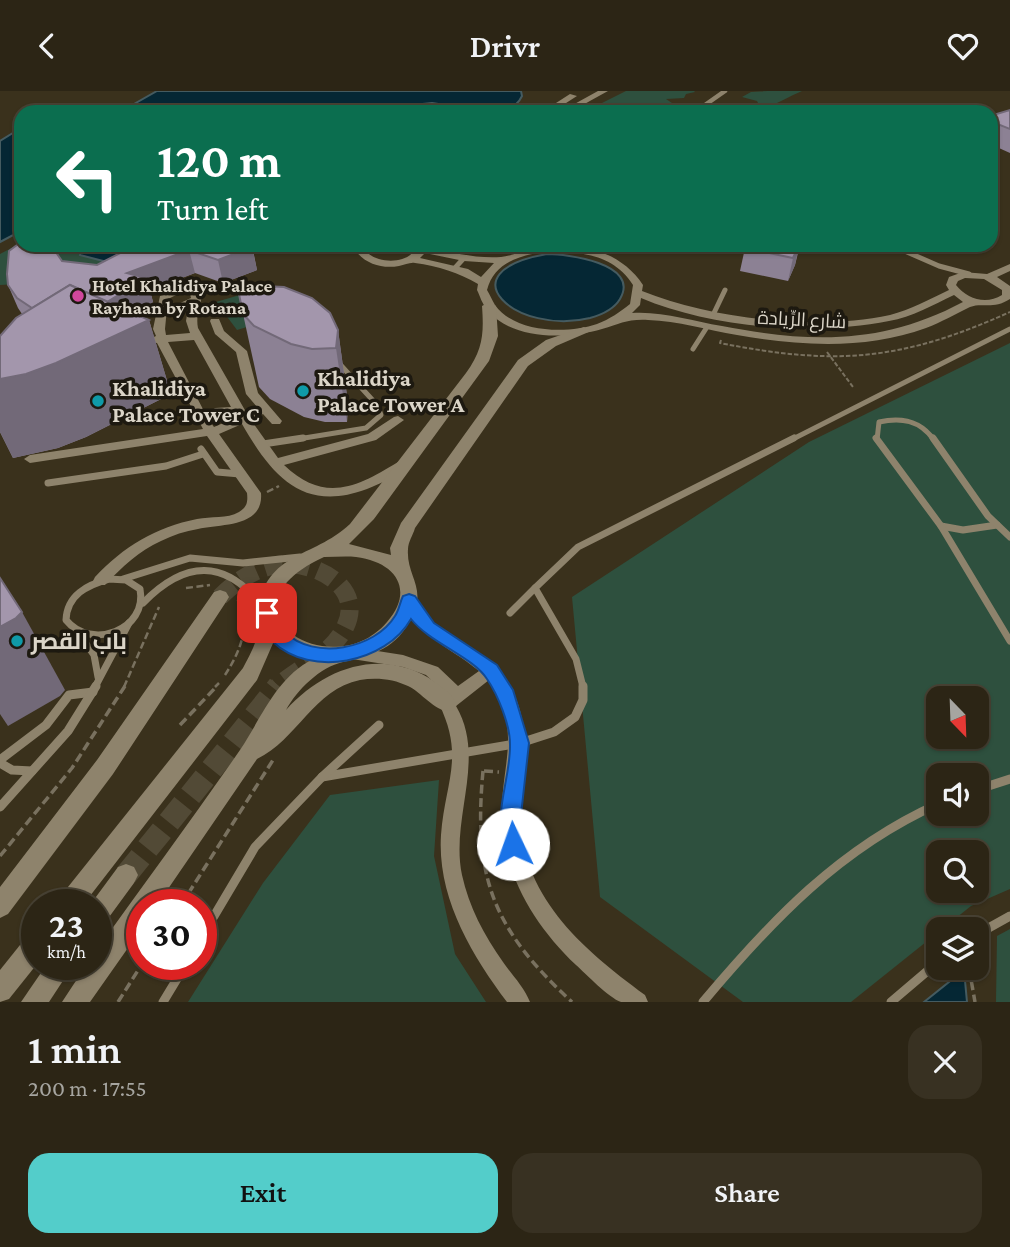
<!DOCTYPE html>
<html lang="en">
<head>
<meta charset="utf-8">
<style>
	body { margin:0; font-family:"Crimson Pro",Cairo,serif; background:#383122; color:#f1f3f6; height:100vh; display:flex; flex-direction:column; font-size:26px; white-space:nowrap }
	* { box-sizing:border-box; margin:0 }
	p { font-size:23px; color:#a6a5a0 }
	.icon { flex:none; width:38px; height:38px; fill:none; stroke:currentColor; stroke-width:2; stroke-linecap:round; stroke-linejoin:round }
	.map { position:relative; height:911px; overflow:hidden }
	.details { display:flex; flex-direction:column; background:#2c2515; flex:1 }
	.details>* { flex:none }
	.banner { position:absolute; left:14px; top:14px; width:984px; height:147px; border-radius:21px; box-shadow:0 2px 5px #0004,0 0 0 2px #484234; background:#0b6e4f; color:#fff; overflow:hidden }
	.needle { width:46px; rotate:157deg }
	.tools { position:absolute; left:926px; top:595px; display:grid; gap:14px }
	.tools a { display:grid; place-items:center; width:63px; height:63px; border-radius:14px; background:#2c2515; box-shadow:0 2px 5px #0004,0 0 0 2px #484234; font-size:35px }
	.speed { position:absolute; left:21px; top:798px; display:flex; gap:14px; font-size:35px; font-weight:700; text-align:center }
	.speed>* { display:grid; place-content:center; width:91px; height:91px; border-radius:50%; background:#2c2515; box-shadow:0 2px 5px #0004,0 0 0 2px #484234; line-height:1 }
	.speed small { font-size:18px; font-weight:400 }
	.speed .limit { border:10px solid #d22; background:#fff; color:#111 }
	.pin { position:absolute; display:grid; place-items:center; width:60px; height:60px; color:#fff; margin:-30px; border-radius:14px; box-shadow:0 4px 10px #0006 }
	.me { position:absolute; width:77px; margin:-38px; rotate:357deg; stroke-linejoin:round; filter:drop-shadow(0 0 5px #0008) }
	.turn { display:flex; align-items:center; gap:24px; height:147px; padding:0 28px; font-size:32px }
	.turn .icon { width:91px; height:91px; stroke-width:2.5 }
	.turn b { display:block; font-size:49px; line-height:60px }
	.round { display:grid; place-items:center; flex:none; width:74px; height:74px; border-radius:21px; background:#383122 }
	.headline { display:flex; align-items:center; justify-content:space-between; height:119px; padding:0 28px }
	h1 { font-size:42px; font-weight:600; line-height:52px }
	.button { display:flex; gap:14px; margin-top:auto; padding:14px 28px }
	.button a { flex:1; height:80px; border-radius:21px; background:#53cdca; color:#111; font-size:28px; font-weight:600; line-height:80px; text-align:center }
	.button a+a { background:#383122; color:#f1f3f6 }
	header { display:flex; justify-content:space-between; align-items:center; height:91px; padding:0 28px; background:#2c2515; font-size:32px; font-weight:600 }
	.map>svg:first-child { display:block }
	.green { fill:#2e503e; fill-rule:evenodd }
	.water { fill:#052734; stroke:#455b60; stroke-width:2 }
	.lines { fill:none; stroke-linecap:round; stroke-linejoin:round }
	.tertiary-tunnel-far1 { stroke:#524a36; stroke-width:18; stroke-dasharray:18 9; stroke-linecap:butt }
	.tertiary-tunnel { stroke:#524a36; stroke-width:23; stroke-dasharray:23 11; stroke-linecap:butt }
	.path-far2 { stroke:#79715f; stroke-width:2; stroke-dasharray:4.5 2; stroke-linecap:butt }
	.path-far1 { stroke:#79715f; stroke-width:2.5; stroke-dasharray:7 3.5; stroke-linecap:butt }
	.path { stroke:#79715f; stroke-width:3.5; stroke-dasharray:9 4.5; stroke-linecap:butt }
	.service-far3 { stroke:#8e836c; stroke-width:4.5 }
	.service-far2 { stroke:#8e836c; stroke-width:5 }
	.service-far1 { stroke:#8e836c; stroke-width:7 }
	.service { stroke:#8e836c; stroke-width:9 }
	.minor { fill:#8e836c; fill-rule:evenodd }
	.tertiary { fill:#8e836c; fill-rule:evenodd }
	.wall { fill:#8c8194 }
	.shaded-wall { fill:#726978 }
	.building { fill:#a396ac; stroke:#726978; stroke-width:2 }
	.route { fill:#1a73e8; stroke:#114b97; stroke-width:2 }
	.hotel-dot { fill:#d1479c; stroke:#1d1910; stroke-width:2.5 }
	.culture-dot { fill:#0f9aa8; stroke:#1d1910; stroke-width:2.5 }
	.labels { text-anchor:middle; stroke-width:7; stroke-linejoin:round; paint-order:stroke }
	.far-poi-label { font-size:19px; font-weight:bold; fill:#dbd5c8; stroke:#1d1910; text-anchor:start }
	.far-street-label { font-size:19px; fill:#dbd5c8; stroke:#1d1910 }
	.poi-label { font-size:23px; font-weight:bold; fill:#dbd5c8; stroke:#1d1910; text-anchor:start }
</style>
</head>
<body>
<header><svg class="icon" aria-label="back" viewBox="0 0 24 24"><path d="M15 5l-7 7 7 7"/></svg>Drivr<svg class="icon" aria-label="heart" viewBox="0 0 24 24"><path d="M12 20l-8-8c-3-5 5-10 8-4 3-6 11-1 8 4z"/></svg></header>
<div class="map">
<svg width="1010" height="911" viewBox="0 0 1010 911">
	<rect width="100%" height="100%" fill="#3a311c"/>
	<g class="green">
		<polygon points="626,0 694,0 695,1 686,3 684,7 666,8 675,14 667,17 667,21 650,18 584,21"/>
		<path d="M768,0H802C780,9 745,34 723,17L731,16L733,12L744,13L746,17L760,16L757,10L742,6L751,1Z"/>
		<polygon points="21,152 21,154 170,154 167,158 18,193 0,194 0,163"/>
		<polygon points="250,201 273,228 237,239 216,211"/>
		<path d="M1010,252V798L971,815L851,911H743L600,806L572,506L809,351ZM938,607H976V646H938ZM938,684H976V723H938ZM938,761H976V800H938Z"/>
		<polygon points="439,689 434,765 455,863 486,911 188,911 263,792 330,704"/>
		<polygon points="1010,838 1010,911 996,911 997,845"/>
	</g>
	<g class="water">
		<path d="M157,0H521L522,5C508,35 456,14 432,12L423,13L421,17L448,21H120Z"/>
		<polygon points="21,37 21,140 0,151 0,50"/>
		<polygon points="94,154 129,154 135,159 107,171 80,164 81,160"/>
		<path d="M547,163C566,163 641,172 620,208C614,218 601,224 590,227C517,245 443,181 547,163Z"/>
		<polygon points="964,879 967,911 924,911"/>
	</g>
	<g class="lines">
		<path class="tertiary-tunnel-far1" d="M220,506C236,490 254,478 276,474C313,468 369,496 343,540C329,565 298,577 277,596"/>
		<polyline class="tertiary-tunnel" points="126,784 279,595"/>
		<g class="path-far2">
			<path d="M721,249L720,252C836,275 901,270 1010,221"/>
			<polyline points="827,261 853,296"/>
		</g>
		<g class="path-far1">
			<polyline points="267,401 279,395"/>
			<polyline points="186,497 210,494"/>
			<path d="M225,584C241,559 251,535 237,507"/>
			<polyline points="124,596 159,516"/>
			<polyline points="215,596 219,592"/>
		</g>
		<g class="path">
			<polyline points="180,634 217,595"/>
			<path d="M483,680C473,787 493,838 572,911"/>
			<polyline points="484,680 499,681"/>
			<polyline points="0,765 72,677 125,595"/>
			<polyline points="181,814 273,669"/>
			<polyline points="969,877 975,911"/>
			<polyline points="118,911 142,873"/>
		</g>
		<polyline class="service-far3" points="695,21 725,0"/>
		<g class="service-far2">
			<polyline points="891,154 939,175 969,183"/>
			<polyline points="454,178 464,167"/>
			<polyline points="713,224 725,199"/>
			<polyline points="693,258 707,236"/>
			<polyline points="292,349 366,337 381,324 377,314 337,270"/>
			<polyline points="791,349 1010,238"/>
			<path d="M877,349L879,331C901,326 920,329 934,349"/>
		</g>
		<g class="service-far1">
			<polyline points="876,347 941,435 963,439 997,434"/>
			<polyline points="933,347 988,425 1010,446"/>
			<polyline points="263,353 303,347"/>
			<polyline points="201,358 217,381 240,383"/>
			<polyline points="48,392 166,375 203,363"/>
			<polyline points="941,435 1010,550"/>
			<path d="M109,488L126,489L140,498C148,539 91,560 66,529C67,504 87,494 109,488Z"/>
			<polyline points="123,488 190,467 243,472 300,466"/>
			<path d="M143,512C185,469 225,467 263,516"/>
			<polyline points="510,522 535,497"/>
			<polyline points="80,544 94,564 98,586"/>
			<polyline points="95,596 129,532"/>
			<polyline points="583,596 576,568 535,497 578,456 794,347"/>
		</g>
		<g class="service">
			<polyline points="0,669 46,634 69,604 93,601"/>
			<polyline points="0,672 12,679 32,680"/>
			<polyline points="322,686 520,652 554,641 575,626 583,609 583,595"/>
			<polyline points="976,699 1010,688"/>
			<polyline points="0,716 68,640 96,595"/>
			<polyline points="976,844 1010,825"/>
			<polyline points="201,847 255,756 322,686 379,634"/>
			<polyline points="163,911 186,873"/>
			<path d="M703,911C771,830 840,757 938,713"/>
			<polyline points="891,911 938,871"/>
		</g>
		<g class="minor">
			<polygon points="598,0 608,0 570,21 560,21"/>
			<polygon points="570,3 577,5 552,21 542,21"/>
			<path d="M357,154H367L365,159C376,174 412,174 417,154H427L426,156C450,161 477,168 501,166C513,165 526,158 538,156C577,149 621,160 643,194L642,200C712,228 815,240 890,224C910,219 930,208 949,199L946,194L949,186L963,181L987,183L1010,173V180L997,186L1010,195V208C993,219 982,211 970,216C955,223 942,231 926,237C866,259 799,255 737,244C707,239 678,230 648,229C626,228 621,233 602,238C567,248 511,250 487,218C482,213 480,205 477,199L478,193C459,182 438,175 415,172C410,171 405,174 399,175C382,178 365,173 355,159ZM543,161C577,160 613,162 633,194L630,213C620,221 610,228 597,233C567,243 515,242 495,214C492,209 490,204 487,199C494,172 518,165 543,161ZM425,162L464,170L494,172L481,186L468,178L420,167ZM965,187L984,188L1002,199V204C986,214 967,208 956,194L958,190ZM954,204L963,211C882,254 811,252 722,235C692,230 662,220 632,222L640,214L641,207C712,237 814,245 889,230C912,226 933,214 954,204Z"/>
			<path d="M179,196C218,198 193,212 198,237L246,321L257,316L246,303L236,261L215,243L210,230L211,228H219L224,240L247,260L258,302L282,330L280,333H272L263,323L251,329L278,367L368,343L394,326L398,325L404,329L376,349L284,374C324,412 356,397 398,371L403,370L409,374C399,385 381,392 367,398C303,422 272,385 242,333L219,343L261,402C264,437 220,433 198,438C185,440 173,444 161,450C139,460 122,476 105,494H95L93,490L95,486C123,456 156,436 197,428C211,425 227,428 239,421C247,416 248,411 247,402L207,345L30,372L24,368L30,364L203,338L157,252L149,251L147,249L156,245L153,238L160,205ZM180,202L190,203L191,207L178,213L170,211V207ZM167,217L179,220L188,217L186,230L190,242L166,244L165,238ZM194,249L231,316L215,317L206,324L168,251ZM235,323L237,326L214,336L211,332L222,324Z"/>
			<path d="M409,503L414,505C419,515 424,523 432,531C459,556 495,564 512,598C531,639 523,666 520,708C515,800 577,854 645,904L648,911C640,911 629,911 621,911C609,907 586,883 576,874C534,834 503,783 502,724C501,671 523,640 489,589L456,615C487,668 450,727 462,784C469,816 484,844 503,871C512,884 524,896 530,911H507C471,863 437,806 441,744C445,691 465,666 439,613L447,604L426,584L403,576L352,568L347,566L344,562L347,558L352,556L403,564L438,576L458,595L479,580C446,553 422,549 402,509L404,505Z"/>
		</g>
		<g class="tertiary">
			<path d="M489,211L496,215L498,245L489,270L374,428L349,453L391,464L390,457L401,432L518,269L546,249L584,236L591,240L556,255L528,275L415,437C413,444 408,451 408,458C406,485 427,496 412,526C397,557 374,564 343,571C320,576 297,599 286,619C323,578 378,557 429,587C439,594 451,602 457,613L454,619C438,625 423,602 408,595C394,588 376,586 360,589C314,598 297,649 257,668L157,814H142V837L90,911H62L87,873H96V860C144,793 193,727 240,659C262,626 276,587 313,568L290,561L274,550L257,589L83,814H56L60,806L243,577C251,562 265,537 256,521C269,458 311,469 350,433L466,282C483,258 484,243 482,215ZM324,466C335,466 346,465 356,466C396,471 415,499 387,531C332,596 209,519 324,466Z"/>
			<polygon points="220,499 226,501 229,506 226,511 113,683 8,823 0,827 0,796 97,669 214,501"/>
			<polygon points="126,773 134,776 138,784 134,792 104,833 96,837 96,814 90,814 118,776"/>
			<polygon points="37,841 37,873 9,908 0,911 0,879 28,844"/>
			<polygon points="47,873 74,873 49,911 21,911"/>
		</g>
	</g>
	<g class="wall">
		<polygon points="1010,19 1010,62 990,53 990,25"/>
		<polygon points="144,154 252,154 257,179 223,192 195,182 150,199 153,211 134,223 149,229 171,303 86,346 58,357 13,367 0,341 0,245 22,223 18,217 8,194 62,170 97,174"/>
		<polygon points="746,154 800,154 795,174 788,190 740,180 745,157"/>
		<polygon points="243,223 338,239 348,312 347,331 325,331 304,326 270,308 259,296"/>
	</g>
	<g class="shaded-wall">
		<polygon points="799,154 795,174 788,190 793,167"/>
		<polygon points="252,156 257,179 223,192 218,169"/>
		<polygon points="189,159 195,182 150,199 153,211 76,258 127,182"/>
		<polygon points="149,229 171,303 86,346 58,357 13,367 0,341 0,288"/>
		<polygon points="338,239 348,312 347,331 336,257"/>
		<polygon points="22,521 65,599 60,605 8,635 0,623 0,536"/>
	</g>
	<g class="building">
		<polygon points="1010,19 1010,38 990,30 990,25"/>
		<polygon points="21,151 21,154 51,154 62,170 97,174 128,158 144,154 252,154 252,156 218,169 189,159 127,182 146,187 107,211 70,194 32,217 17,207 8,194 7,183 9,160"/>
		<polygon points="746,154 799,154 793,167 745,157"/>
		<polygon points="70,194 149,229 56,272 26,283 0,288 0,245 16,227"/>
		<polygon points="247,194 284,196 312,207 330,222 338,239 336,257 312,258 291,253 254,235 243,223 239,203"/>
		<polygon points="0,487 22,521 16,527 0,536"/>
	</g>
	<path class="route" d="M409,503L415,505L434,532L497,574L513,599L529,652L521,724L524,753L521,760L513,763L506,760C491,726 511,688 510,653C510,634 498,604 487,588C473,566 430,552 411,528C386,572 311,587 273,551C266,544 263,531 259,522L267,515L273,517C277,525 280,535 285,541C314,570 375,558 395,525C399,519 400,511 403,505Z"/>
	<circle class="hotel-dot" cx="78" cy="205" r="7"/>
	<g class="culture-dot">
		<circle cx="303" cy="300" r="7"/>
		<circle cx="98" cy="310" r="7"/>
		<circle cx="17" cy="550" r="7"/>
	</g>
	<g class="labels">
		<g class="far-poi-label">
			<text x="92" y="201">Hotel Khalidiya Palace<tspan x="92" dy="22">Rayhaan by Rotana</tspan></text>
		</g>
		<g class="far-street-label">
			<text transform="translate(802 228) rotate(3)" y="7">شارع الرِّيادة</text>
		</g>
		<g class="poi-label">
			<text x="317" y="295">Khalidiya<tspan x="317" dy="26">Palace Tower A</tspan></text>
			<text x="112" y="305">Khalidiya<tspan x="112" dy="26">Palace Tower C</tspan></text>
			<text x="31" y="558">باب القصر</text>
		</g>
	</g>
</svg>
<div class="tools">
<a><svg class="needle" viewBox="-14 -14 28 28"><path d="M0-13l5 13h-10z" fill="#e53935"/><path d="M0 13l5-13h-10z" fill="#a6a5a0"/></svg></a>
<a><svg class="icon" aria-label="sound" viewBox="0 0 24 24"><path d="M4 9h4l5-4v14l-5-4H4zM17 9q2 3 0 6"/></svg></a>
<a><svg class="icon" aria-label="search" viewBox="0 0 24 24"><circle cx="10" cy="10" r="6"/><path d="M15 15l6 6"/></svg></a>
<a><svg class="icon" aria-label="layers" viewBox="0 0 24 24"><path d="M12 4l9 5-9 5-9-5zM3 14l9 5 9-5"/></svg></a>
</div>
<div class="speed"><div>23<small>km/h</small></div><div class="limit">30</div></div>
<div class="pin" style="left:267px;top:522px;background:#d93025"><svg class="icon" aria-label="arrive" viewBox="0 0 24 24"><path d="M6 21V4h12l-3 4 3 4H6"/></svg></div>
<svg class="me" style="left:513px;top:753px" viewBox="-20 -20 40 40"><circle r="19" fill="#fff"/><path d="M0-13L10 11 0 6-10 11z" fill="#1a73e8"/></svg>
<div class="banner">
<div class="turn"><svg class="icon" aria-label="left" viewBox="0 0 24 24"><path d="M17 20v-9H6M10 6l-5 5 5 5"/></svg><div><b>120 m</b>Turn left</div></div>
</div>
</div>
<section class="details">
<div class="headline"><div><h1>1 min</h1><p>200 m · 17:55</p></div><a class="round"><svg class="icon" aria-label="close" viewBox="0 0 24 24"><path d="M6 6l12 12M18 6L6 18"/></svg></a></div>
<div class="button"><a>Exit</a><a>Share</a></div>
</section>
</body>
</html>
